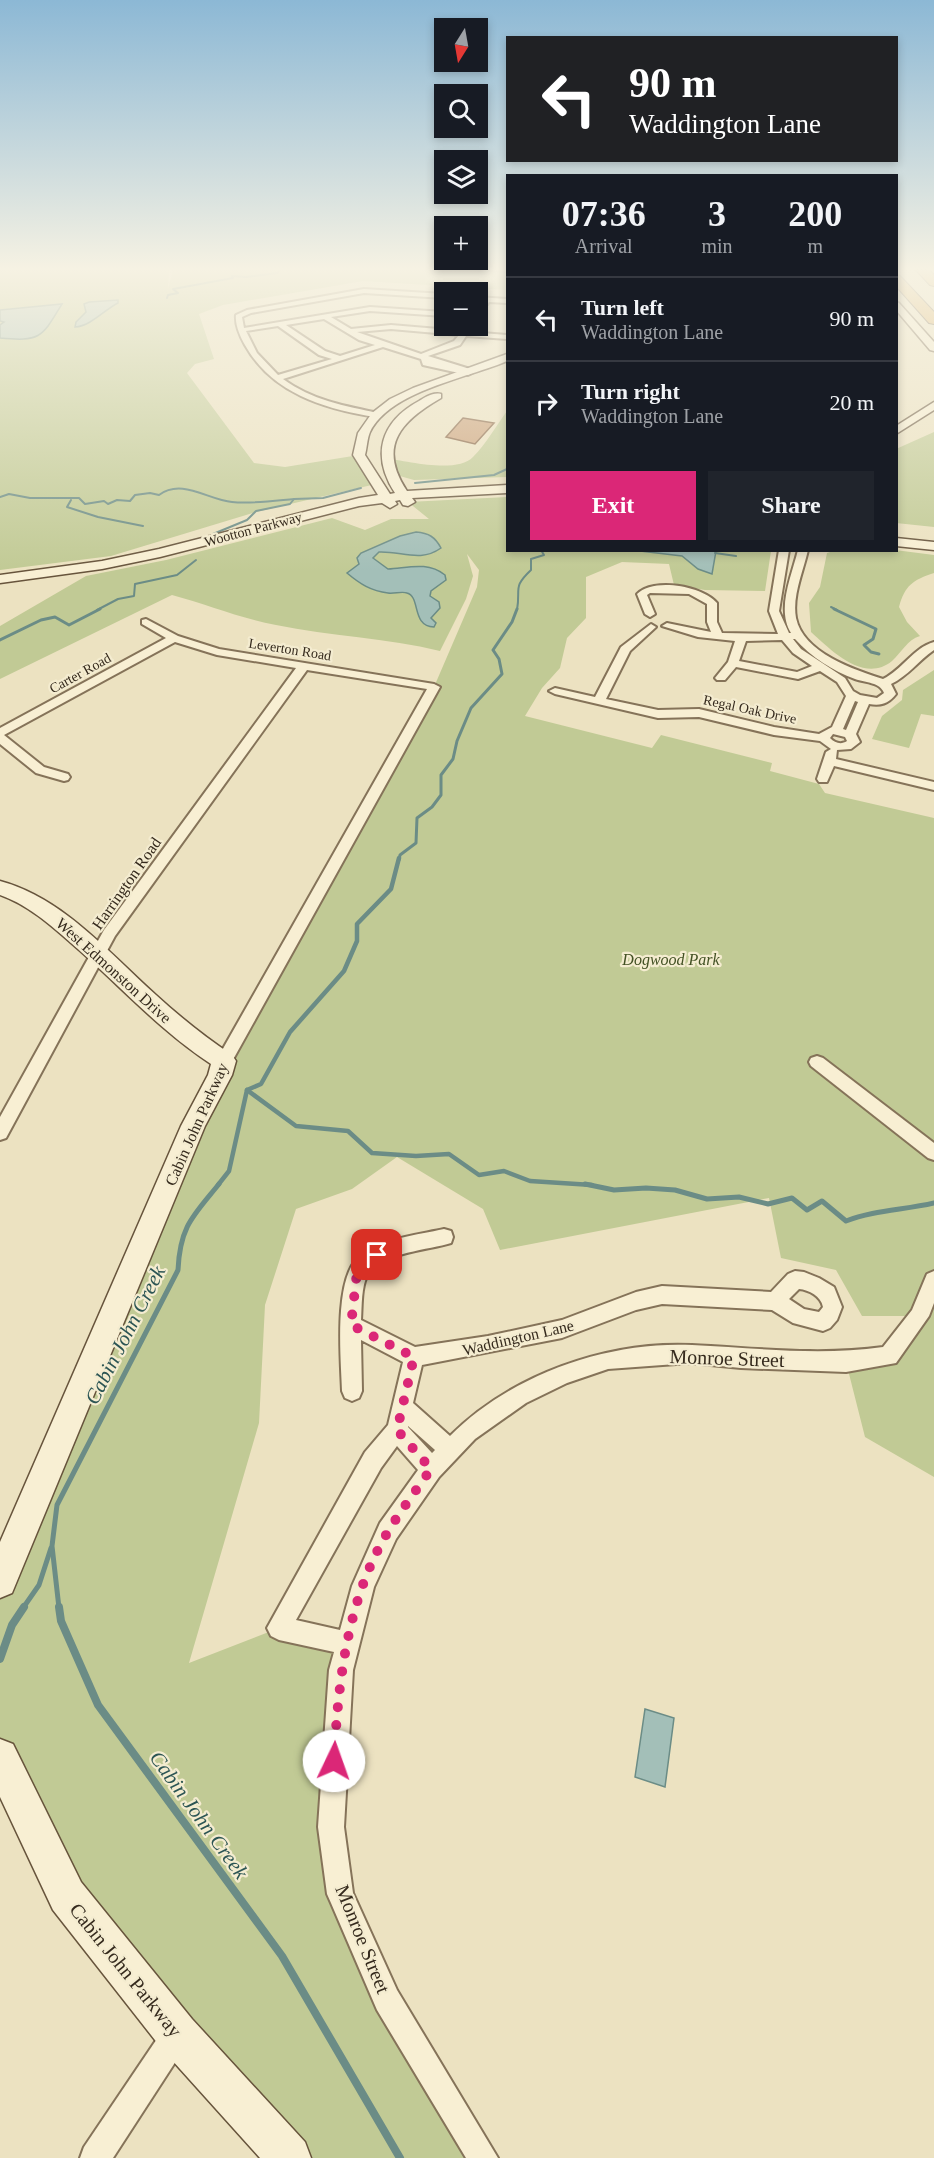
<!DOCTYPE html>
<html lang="en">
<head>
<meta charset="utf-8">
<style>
	body { margin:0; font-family:Georgia,serif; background:#20242c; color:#f1f3f6; height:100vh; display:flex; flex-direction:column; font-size:22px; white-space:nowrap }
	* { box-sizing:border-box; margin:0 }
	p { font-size:20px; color:#9ea1a6 }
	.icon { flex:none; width:33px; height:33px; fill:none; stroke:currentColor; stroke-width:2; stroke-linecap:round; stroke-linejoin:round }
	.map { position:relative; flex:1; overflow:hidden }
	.sheet { position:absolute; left:506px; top:174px; width:392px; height:378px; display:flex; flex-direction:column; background:#171b24; border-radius:0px; box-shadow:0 3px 9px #0003 }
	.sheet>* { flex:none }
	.guide { position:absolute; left:506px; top:36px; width:392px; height:126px; border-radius:0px; box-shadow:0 3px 9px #0003; background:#202124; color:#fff; overflow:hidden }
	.needle { width:39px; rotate:191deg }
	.tools { position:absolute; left:434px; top:18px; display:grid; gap:12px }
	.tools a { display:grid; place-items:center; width:54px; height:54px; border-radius:0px; background:#171b24; box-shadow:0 3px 9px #0003; font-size:30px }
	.pin { position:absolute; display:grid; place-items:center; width:51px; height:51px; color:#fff; margin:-26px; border-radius:12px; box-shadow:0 3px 9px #0006 }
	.me { position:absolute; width:66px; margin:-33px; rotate:3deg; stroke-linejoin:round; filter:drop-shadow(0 0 4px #0008) }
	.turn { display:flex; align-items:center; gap:21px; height:126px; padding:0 24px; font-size:27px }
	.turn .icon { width:78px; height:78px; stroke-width:2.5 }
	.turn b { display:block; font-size:42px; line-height:51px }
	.eta { display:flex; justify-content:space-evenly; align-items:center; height:102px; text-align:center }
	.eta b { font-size:36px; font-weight:700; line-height:42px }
	.action { display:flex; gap:12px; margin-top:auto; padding:12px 24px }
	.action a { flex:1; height:69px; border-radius:0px; background:#db2777; color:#fff; font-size:24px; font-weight:700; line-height:69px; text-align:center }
	.action a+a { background:#20242c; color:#f1f3f6 }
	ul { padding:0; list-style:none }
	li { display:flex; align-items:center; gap:18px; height:84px; padding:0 24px; border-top:2px solid #363941 }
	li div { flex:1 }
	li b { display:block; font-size:22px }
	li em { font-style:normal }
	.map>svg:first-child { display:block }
	.green { fill:#c1ca95 }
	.water { fill:#a3bfb8; stroke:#6b8c86; stroke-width:1.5 }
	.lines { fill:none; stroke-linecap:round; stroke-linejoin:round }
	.stream-far4 { stroke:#6b8c86; stroke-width:2 }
	.stream-far3 { stroke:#6b8c86; stroke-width:3 }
	.stream-far2 { stroke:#6b8c86; stroke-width:4.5 }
	.stream-far1 { stroke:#6b8c86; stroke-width:5 }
	.stream { stroke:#6b8c86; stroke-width:8 }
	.building { fill:#ca9f77; stroke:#845f3f; stroke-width:1.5 }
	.street-casing { stroke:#857359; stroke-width:4 }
	.secondary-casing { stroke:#67543c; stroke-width:3 }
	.highway-casing { stroke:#53412d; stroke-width:2 }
	.street { fill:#f8efd3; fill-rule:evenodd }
	.secondary { fill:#f8efd3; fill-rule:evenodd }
	.highway { fill:#daa753; fill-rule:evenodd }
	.route { stroke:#db2777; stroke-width:10; stroke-dasharray:0 18 }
	.labels { text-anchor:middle; stroke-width:4.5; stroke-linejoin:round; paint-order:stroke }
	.far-street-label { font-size:14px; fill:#352a1d; stroke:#f4ecd0 }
	.street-label { font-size:16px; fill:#352a1d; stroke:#f4ecd0 }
	.park-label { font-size:16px; font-style:italic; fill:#435124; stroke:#f4ecd0 }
	.near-street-label { font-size:20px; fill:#352a1d; stroke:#f4ecd0 }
	.near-water-label { font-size:21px; font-style:italic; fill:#2c5554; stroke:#f4ecd0 }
</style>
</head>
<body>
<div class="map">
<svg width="934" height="2158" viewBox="0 0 934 2158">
	<rect width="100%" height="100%" fill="#ece2c1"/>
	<g class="green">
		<polygon points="0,270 169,270 168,289 173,270 507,270 507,290 363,281 223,305 199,314 214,359 195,364 187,373 254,463 285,467 359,455 376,484 256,512 111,556 0,570"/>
		<path d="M507,411V477L414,480L389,473L385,458C406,461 457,474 473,457C486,444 496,426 507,411Z"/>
		<polygon points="934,432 934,527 896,523 896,449"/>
		<path d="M507,497V550L771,551L765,591L705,590L674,585L669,564L622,562L586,577V618L567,638L560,668L542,688L525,716L652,748L661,735L772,763L770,771L819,784L825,793L934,818V1477L865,1437L846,1362L889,1356L918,1316H862L836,1270L781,1258L769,1198L500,1250L483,1209L397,1157L352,1189L296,1209L265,1305L259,1423L189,1663L279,1628L348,1644L340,1894L483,2158H289L177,2034L0,1766V1581L193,1126L434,687L477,587L479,570L467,554L473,576L466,599L440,651C387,638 330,636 276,625C239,618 206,604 172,595L0,679V626L86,576L166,560L332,518L365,530L391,519H429L408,502Z"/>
		<path d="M833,551L895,550L934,555V573C913,580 905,585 899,607L907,622L920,636C907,640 902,652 892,661C864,684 831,650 811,632L809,603L820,587L827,553Z"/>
		<polygon points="934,670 934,716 921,714 909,748 872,739 882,716 902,700 903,690"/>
	</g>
	<g class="water">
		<path d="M118,300V303C104,310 91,326 75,327L76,322L86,312L84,304L89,302Z"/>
		<path d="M62,304C42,337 41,342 0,338V325L4,322L0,321V310Z"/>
		<path d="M416,532C429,533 435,537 441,548C420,563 402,551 379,552L373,558L388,569C408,568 427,561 445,575L446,580L431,591L430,596L439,602L440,608L431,618L436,623L434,627C411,626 421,597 407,593C402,591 394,594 388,593C371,591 360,584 347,573L359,564L357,558L361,553L400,536Z"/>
		<polygon points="640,551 716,550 716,551 712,574 698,569 682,556"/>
		<polygon points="645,1709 674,1718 665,1787 635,1777"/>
	</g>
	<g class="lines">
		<g class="stream-far4">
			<polyline points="473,270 507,272"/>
			<polyline points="167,298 168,295 178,293 173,289 233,278 232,276 246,277 277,273 280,270"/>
			<polyline points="415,483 494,475 507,469"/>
			<path d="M0,497L9,494L30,498H79L85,504L104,501L108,504L117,500L130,501L135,495L150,493L159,495C182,478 208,500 232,502C252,504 273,501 294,499"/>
			<polyline points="71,500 67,507 98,517 143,526"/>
			<polyline points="213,534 247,520 256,511 290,504 294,499 323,498 361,488"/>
			<polyline points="715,553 736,556"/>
			<polyline points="831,607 837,610"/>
			<polyline points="97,610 118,599 134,596 135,584 177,575 196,560"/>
			<path d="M517,610C521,588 512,588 531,570V559L544,555L541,550"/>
		</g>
		<g class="stream-far3">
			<polyline points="834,609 876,629 873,639 864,645 871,652 879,654"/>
			<polyline points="0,640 41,620 55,617 69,625 100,609"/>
			<polyline points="399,860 400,855 416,843 417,818 432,807 441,795 441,775 453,759 457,741 471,708 502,674 499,659 493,650 512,622 517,609"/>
		</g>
		<g class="stream-far2">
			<polyline points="247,1090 296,1126 348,1131 372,1153 416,1156 449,1154 479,1175 504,1171 530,1181 592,1185"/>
			<polyline points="218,1185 229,1171 247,1090 261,1084 290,1032 344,971 357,941 357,924 391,889 399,858"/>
		</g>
		<g class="stream-far1">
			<path d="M585,1184L614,1190L646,1188L675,1190L707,1199L739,1197L768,1204L792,1198L807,1210L822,1201L846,1221C874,1210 905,1210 934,1203"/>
			<polyline points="23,1608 39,1585 51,1548"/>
			<path d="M59,1608L52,1546L57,1505L178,1270C180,1226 193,1216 219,1184"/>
		</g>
		<g class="stream">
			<polyline points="59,1607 61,1621 98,1705 282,1956 400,2158"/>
			<polyline points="0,1659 12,1625 24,1607"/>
		</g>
	</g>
	<polygon class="building" points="463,418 494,423 475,444 446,437"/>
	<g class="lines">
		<defs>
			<g id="street">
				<path d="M364,289L444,294V298L364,293L251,313L242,317L244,328L370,307L444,312V316L370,311L331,317L351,329L391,325L462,331L466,326H472L469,332L507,335V339L466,336L460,345L428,356L470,369L472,373L468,375L423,365L421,359L383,347L283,379C312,400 344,406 379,413L380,415L376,417C324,409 272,393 245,345C240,336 235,325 236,315L247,310ZM324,319L359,340L375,345L340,356L325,351L286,325ZM278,326L319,355L332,359L278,375L257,353L246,331ZM391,329L459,335L454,341L421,354L357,332Z"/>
				<polygon points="477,297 507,299 507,303 489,302 477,317 477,310 482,301 477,301"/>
				<path d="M779,550H789L779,611L789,633H791C776,609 792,575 798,550H808C803,572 792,596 796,618C803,653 855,670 883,679C902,670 913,648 934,642V650C918,661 908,676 891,684L896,694C888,704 881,706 869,704L856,734L860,742L851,749L837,750L836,759L934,782V790L834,766L827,782H819L817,779L826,752L831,749L820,741L774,735L699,717L658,718L555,694L549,691L555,688L595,697L621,647L651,624L656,627L630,651L606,699L658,710L699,709L774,727L819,734L832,727L846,696L837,682L820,671L798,679L736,667L725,680H717L715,678L728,662L735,641L698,637L662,626L667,623L711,632L707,622V604L689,594L650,593L647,595L655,614L650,617L645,614L637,594C653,577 703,586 717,603V622L722,633L778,634L769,611ZM793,639H795C811,657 833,671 855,679C866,683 880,682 884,693L877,698L860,695L853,691L845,678L801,649ZM782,640L793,653L812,666L797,672L739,661L746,641ZM855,701L858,702L846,730L843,729ZM833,734L845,737L847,741C841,745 835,743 830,738Z"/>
				<polygon points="146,619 178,636 219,649 434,684 440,687 230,1065 224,1067 218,1065 216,1061 427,689 307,670 115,936 6,1138 0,1140 0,1117 104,930 296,668 217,655 175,642 4,735 44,767 68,774 70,777 68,780 64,781 36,773 0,744 0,728 166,638 142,624 142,620"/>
				<polygon points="817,1056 823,1058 934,1143 934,1160 928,1158 811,1066 809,1062 811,1058"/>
				<path d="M444,1229L451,1231L453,1237L451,1243C429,1250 380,1253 368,1274C361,1286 362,1306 361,1320L415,1347L488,1336L562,1320L636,1292L662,1286L771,1292L788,1274L795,1271L804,1272L819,1278L834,1287L842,1307L837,1320L830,1328L823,1331L793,1323L772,1310L662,1304L636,1310L562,1338L422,1365L413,1403L450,1436C511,1375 606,1341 692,1345C757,1348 818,1356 883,1347L912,1310L927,1274L934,1271V1303L929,1316L896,1363L846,1372L741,1368L690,1363L608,1369L567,1383L526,1403L475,1439L439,1477L396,1539L374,1587L353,1670L344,1827L353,1893L397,1990L498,2158H466L377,2010L331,1903L327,1894L318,1827L329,1670L334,1652L279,1640L271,1636L267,1628L365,1452L388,1425L403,1362L361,1340L362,1391L359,1398L352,1401L345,1398L342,1391C341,1360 333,1276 360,1256C383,1238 417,1235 444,1229ZM799,1289C809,1290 821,1296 823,1307L819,1312L804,1309L789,1299ZM408,1426L435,1450L432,1453L408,1427ZM397,1446L418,1470L380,1523L352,1586L340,1630L296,1620L381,1468Z"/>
				<polygon points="177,2020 187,2024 191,2034 187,2044 113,2158 80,2158 84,2147 167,2024"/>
			</g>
			<g id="secondary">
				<polygon points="896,302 899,303 934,342 934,351 930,350 896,310"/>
				<path d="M507,354V361C468,378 390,391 370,432C367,439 367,448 365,455L390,494L395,493C371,456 380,422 419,401C426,397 433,392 441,394V398C401,421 377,446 407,491L507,485V493L412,498L415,502L408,506L403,505L400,500L395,501L397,504L390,508L382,503L359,506L160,557L102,569L0,583V575L102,561L159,549L359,498L378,495L353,455L358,433L372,413L390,399L413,388Z"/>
				<polygon points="934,402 934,410 896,434 896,426"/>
				<polygon points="896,538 934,542 934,550 896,546"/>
				<path d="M0,881C63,898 109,953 156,995C180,1017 205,1037 232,1055L236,1061L232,1075L205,1126L12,1593L0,1598V1542L181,1126L208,1075L211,1064C162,1032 123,989 79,950C55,929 31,906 0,895Z"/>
				<polygon points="0,1739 13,1744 81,1882 192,2019 305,2142 311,2158 260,2158 162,2049 53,1910 0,1797"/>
			</g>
			<g id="highway">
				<polygon points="916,270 929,270 934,275 934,286 930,285"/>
				<polygon points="896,275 900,276 934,312 934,324 929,323 896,286"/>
			</g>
		</defs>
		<use href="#street" class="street-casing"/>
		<use href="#secondary" class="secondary-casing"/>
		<use href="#highway" class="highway-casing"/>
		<use href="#street" class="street"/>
		<use href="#secondary" class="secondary"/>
		<use href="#highway" class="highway"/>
	</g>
	<linearGradient id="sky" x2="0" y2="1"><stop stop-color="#8cb8d5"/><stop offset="0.47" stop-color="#f6f2e3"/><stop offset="1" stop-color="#f6f2e3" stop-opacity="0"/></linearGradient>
	<rect width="934" height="572" fill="url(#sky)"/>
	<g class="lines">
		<path class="route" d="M334,1761C338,1683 347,1598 389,1530C402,1509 417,1489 431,1469L397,1430L414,1357L351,1325L357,1272L363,1263L377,1255"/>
	</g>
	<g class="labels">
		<g class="far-street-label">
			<text transform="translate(253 529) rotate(-15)" y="5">Wootton Parkway</text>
			<text transform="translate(290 649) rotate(9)" y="5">Leverton Road</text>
			<text transform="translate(80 673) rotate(-29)" y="5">Carter Road</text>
			<text transform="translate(750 709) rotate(12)" y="5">Regal Oak Drive</text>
		</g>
		<g class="street-label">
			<text transform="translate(126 883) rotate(-55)" y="6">Harrington Road</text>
			<text transform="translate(114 970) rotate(42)" y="6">West Edmonston Drive</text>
			<text transform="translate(196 1124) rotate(-66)" y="6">Cabin John Parkway</text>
			<text transform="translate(518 1337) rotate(-13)" y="6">Waddington Lane</text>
		</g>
		<g class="park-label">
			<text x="671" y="965">Dogwood Park</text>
		</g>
		<g class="near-street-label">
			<text transform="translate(727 1358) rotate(2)" y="7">Monroe Street</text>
			<text transform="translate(363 1939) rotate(68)" y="7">Monroe Street</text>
			<text transform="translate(126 1970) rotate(51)" y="7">Cabin John Parkway</text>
		</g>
		<g class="near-water-label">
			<text transform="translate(125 1335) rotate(-63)" y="7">Cabin John Creek</text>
			<text transform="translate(199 1815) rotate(54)" y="7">Cabin John Creek</text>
		</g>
	</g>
</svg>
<div class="tools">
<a><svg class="needle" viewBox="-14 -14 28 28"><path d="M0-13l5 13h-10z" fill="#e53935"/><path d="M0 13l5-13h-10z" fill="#9ea1a6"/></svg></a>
<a><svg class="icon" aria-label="search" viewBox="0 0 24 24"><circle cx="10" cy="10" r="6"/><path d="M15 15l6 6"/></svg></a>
<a><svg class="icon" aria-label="layers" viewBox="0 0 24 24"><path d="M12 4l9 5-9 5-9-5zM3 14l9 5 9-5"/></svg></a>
<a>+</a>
<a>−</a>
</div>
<div class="pin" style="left:377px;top:1255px;background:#d93025"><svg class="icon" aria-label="arrive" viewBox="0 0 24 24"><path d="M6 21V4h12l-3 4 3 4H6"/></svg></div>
<svg class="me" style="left:334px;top:1761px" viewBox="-20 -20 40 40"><circle r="19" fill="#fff"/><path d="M0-13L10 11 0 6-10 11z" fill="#db2777"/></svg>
<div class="guide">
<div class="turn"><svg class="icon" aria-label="left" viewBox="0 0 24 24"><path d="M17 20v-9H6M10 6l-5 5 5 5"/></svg><div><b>90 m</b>Waddington Lane</div></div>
</div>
<section class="sheet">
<div class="eta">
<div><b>07:36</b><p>Arrival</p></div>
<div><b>3</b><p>min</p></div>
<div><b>200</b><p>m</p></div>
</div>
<ul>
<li><svg class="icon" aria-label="left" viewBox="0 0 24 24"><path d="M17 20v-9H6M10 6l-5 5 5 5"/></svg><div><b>Turn left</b><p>Waddington Lane</p></div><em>90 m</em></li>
<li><svg class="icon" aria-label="right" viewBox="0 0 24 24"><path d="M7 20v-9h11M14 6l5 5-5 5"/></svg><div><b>Turn right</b><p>Waddington Lane</p></div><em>20 m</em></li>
</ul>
<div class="action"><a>Exit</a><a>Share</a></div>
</section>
</div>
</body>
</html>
